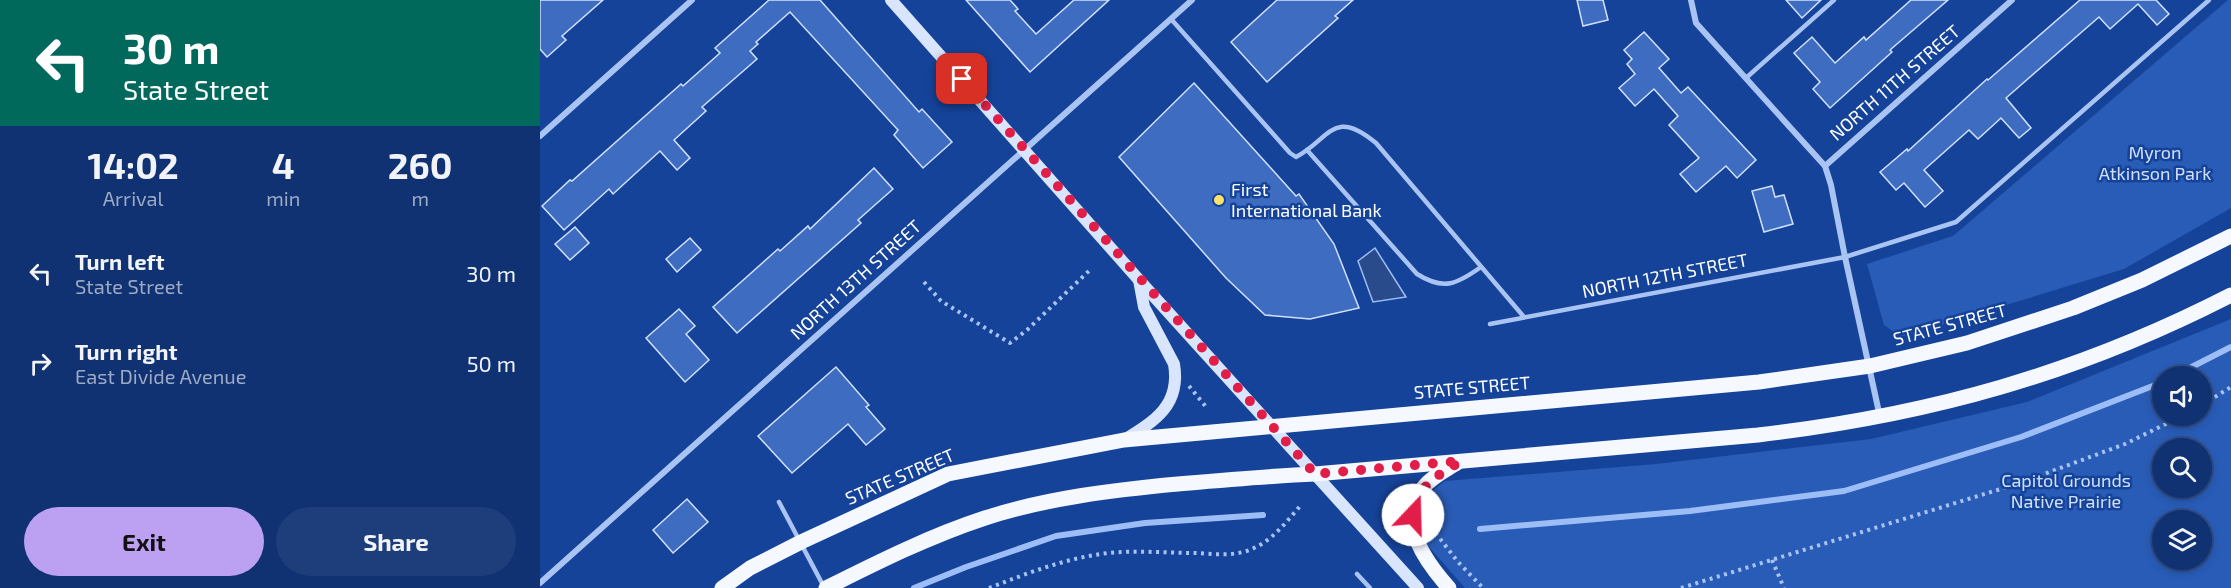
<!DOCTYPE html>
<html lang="en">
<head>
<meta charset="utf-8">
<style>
	body { margin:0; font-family:"Exo 2",sans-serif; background:#1e3e7b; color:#f1f3f6; height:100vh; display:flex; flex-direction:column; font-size:22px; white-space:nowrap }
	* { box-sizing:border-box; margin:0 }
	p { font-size:20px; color:#9caac4 }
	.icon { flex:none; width:33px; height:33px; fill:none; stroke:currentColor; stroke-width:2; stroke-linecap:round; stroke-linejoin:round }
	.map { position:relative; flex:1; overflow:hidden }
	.details { display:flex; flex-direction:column; background:#103273; width:540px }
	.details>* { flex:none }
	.banner { background:#00695c; color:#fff; overflow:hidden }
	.fabs { position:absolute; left:1612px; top:366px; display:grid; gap:12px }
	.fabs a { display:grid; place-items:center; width:60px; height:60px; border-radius:50%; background:#103273; box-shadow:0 3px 9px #0003,0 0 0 2px #304d85; font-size:30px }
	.pin { position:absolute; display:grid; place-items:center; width:51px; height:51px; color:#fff; margin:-26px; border-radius:12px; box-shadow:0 3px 9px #0006 }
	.me { position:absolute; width:66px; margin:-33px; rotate:21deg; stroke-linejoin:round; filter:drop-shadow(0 0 4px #0008) }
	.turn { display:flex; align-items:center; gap:21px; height:126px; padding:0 24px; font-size:27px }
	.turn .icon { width:78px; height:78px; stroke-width:2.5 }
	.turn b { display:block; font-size:42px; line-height:51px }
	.eta { display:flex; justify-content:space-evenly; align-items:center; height:102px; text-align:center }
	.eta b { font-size:36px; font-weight:700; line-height:42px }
	.button { display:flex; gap:12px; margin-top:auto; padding:12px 24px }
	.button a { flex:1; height:69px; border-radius:36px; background:#bca0f2; color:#111; font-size:24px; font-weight:700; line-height:69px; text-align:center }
	.button a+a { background:#1e3e7b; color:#f1f3f6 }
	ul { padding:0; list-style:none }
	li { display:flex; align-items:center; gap:18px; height:90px; padding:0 24px }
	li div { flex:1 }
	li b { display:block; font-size:22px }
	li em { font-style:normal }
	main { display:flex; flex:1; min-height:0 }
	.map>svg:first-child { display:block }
	.green { fill:#295cb7; fill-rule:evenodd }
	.water { fill:#294a8b; stroke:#9cbdf5; stroke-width:1.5 }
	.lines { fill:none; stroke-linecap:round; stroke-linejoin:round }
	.stream { stroke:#9cbdf5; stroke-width:6 }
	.building { fill:#3e6cc1; stroke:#d1e1fd; stroke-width:1.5 }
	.path { stroke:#a9c4f2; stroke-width:4; stroke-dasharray:3 4.5; stroke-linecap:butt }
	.lane { stroke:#a9c4f2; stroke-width:4.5 }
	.street { stroke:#a9c4f2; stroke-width:6 }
	.secondary { stroke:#d8e5fc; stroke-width:12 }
	.primary { stroke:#f5f8ff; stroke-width:15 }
	.route { stroke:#e11d48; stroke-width:10; stroke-dasharray:0 18 }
	.poi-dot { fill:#ffe26b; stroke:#154399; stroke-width:2 }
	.labels { text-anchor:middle; stroke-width:5; stroke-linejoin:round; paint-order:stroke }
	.street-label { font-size:18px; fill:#fff; stroke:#154399 }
	.park-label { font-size:18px; fill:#d1e1fd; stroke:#154399 }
	.poi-label { font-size:18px; fill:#fff; stroke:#154399; text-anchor:start }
</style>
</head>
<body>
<main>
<section class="details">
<div class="banner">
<div class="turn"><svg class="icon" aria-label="left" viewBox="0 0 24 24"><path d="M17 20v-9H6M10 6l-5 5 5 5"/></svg><div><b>30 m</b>State Street</div></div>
</div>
<div class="eta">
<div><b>14:02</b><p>Arrival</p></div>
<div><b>4</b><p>min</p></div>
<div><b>260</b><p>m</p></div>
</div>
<ul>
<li><svg class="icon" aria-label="left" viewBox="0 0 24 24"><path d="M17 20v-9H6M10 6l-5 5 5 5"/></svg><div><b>Turn left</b><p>State Street</p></div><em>30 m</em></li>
<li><svg class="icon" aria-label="right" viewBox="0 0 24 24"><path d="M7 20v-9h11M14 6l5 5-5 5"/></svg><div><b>Turn right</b><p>East Divide Avenue</p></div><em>50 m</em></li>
</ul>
<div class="button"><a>Exit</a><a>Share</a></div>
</section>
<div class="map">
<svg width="1691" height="588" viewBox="0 0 1691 588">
	<rect width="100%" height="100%" fill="#154399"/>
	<g class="green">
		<polygon points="1688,0 1691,0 1691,208 1584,269 1361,337 1344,325 1327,264 1413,236"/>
		<path d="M1691,319V588H925L884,541L881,500L905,481L1116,464L1331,439L1487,402ZM1623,376H1662V416H1623ZM1623,448H1662V488H1623ZM1623,520H1662V560H1623Z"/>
	</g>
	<polygon class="water" points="835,248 866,297 833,302 818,261"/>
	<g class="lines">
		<g class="stream">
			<polyline points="1634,376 1691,347"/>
			<polyline points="940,529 1150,511 1304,491 1481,437 1623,382"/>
			<polyline points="374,588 426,567 516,536 605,523 723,515"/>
		</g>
	</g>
	<g class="building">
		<polygon points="0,0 63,0 22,36 26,40 7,57 0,49"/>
		<polygon points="229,0 280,0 379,112 382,109 412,142 383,168 354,135 358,130 250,12 216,42 218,44 210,51 217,59 162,107 166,111 134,140 150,158 137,170 120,151 73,194 69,189 24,230 2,206 30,180 32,181 141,84 143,86 180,53 175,48"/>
		<polygon points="426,0 470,0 478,9 475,11 496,34 534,0 569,0 490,72"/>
		<polygon points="737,0 813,0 795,16 798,18 727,82 691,42"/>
		<polygon points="1037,0 1063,0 1068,20 1043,26"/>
		<polygon points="1246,0 1281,0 1262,18"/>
		<polygon points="1371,0 1408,0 1350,50 1352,52 1290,108 1273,89 1280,82 1254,53 1272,37 1295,63 1324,37 1326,40"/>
		<polygon points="1540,0 1616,0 1629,14 1617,25 1598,4 1570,29 1559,17 1466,98 1491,128 1479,138 1461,118 1438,139 1429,130 1384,170 1403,191 1385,207 1364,183 1356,190 1340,172 1367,149 1368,151 1447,79 1448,80"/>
		<polygon points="1104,32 1129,59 1119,68 1141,93 1148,87 1216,160 1197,178 1186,166 1156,192 1140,174 1159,158 1129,125 1138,116 1114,89 1095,106 1079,88 1095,74 1087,64 1092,59 1084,50"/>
		<polygon points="654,83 756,196 759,194 794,244 819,308 770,319 725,315 686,278 579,157"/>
		<polygon points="334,168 353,189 318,220 321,223 197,333 173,307 238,249 240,251 268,226 270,229"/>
		<polygon points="1232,186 1235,197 1244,195 1253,224 1224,232 1212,191"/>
		<polygon points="35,227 49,243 30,260 15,244"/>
		<polygon points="150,238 161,250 137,272 126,259"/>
		<polygon points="139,309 155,326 146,334 169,360 145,382 106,338"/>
		<polygon points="296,367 329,405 326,407 345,429 326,445 308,424 252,473 218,436"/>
		<polygon points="147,499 168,522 133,553 113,530"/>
	</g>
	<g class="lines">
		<g class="path">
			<polyline points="384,282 401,301 470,343 487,330 552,268"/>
			<polyline points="649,386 667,408"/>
			<polyline points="1662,405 1691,387"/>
			<polyline points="891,527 918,562 943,588"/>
			<polyline points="1232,560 1244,588"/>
			<path d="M449,588C488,573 526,558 568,553C597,550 626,553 655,553C674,554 696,557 714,548C734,539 747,521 761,505"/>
			<polyline points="1141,588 1480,483 1585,444 1642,416"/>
		</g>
		<g class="lane">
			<path d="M631,19L750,153L756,157C790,139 793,107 836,143L984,317"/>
			<polyline points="1206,78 1294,0"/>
			<path d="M767,150L877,274C904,291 917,284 941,267"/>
			<polyline points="950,324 1305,257 1416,222 1669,0"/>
			<polyline points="239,502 284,587"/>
			<polyline points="817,574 830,588"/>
		</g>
		<g class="street">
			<polyline points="1151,0 1156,23 1285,166 1291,185 1305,257 1340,417"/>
			<polyline points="0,136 152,0"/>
			<polyline points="1285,166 1472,0"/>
			<polyline points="0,583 652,0"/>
		</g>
		<g class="secondary">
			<polyline points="351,0 599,280 878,588"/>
			<path d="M584,440C615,421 641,405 634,364L604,307L599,280"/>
		</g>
		<g class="primary">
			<polyline points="182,588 210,568 261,542 408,474 584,440 1219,382 1330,366 1427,343 1533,308 1602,280 1691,236"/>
			<path d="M286,588C338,562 390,536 445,518C507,498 573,490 638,484C684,480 729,476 775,474L1218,435C1389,415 1537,374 1691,295"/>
			<path d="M909,588C886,562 856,522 883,488C891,477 906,470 917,463"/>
		</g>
	</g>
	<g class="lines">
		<path class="route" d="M422,79L775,474L921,461C896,477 879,484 873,515"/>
	</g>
	<circle class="poi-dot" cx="679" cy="200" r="6"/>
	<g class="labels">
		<g class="street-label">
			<text transform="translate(1355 83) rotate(-41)" y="6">NORTH 11TH STREET</text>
			<text transform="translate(1125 276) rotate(-11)" y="6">NORTH 12TH STREET</text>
			<text transform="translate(316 280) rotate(-42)" y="6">NORTH 13TH STREET</text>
			<text transform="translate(1410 325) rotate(-15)" y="6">STATE STREET</text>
			<text transform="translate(932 388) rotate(-5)" y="6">STATE STREET</text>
			<text transform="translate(360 477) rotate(-23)" y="6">STATE STREET</text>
		</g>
		<g class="park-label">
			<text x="1615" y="159">Myron<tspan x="1615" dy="21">Atkinson Park</tspan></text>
			<text x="1526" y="487">Capitol Grounds<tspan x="1526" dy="21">Native Prairie</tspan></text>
		</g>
		<g class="poi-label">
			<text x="691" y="196">First<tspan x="691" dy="21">International Bank</tspan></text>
		</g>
	</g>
</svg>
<div class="fabs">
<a><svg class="icon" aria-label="sound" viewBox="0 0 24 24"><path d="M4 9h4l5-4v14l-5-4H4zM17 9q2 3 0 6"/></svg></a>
<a><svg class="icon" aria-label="search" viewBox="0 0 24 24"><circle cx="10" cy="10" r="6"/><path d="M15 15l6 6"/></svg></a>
<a><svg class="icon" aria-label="layers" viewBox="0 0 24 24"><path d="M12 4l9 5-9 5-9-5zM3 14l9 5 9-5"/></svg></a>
</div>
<div class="pin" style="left:422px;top:79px;background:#d93025"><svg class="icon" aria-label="arrive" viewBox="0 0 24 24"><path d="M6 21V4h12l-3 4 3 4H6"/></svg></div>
<svg class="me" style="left:873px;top:515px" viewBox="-20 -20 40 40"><circle r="19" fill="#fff"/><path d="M0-13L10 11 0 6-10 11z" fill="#e11d48"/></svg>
</div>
</main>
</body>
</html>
